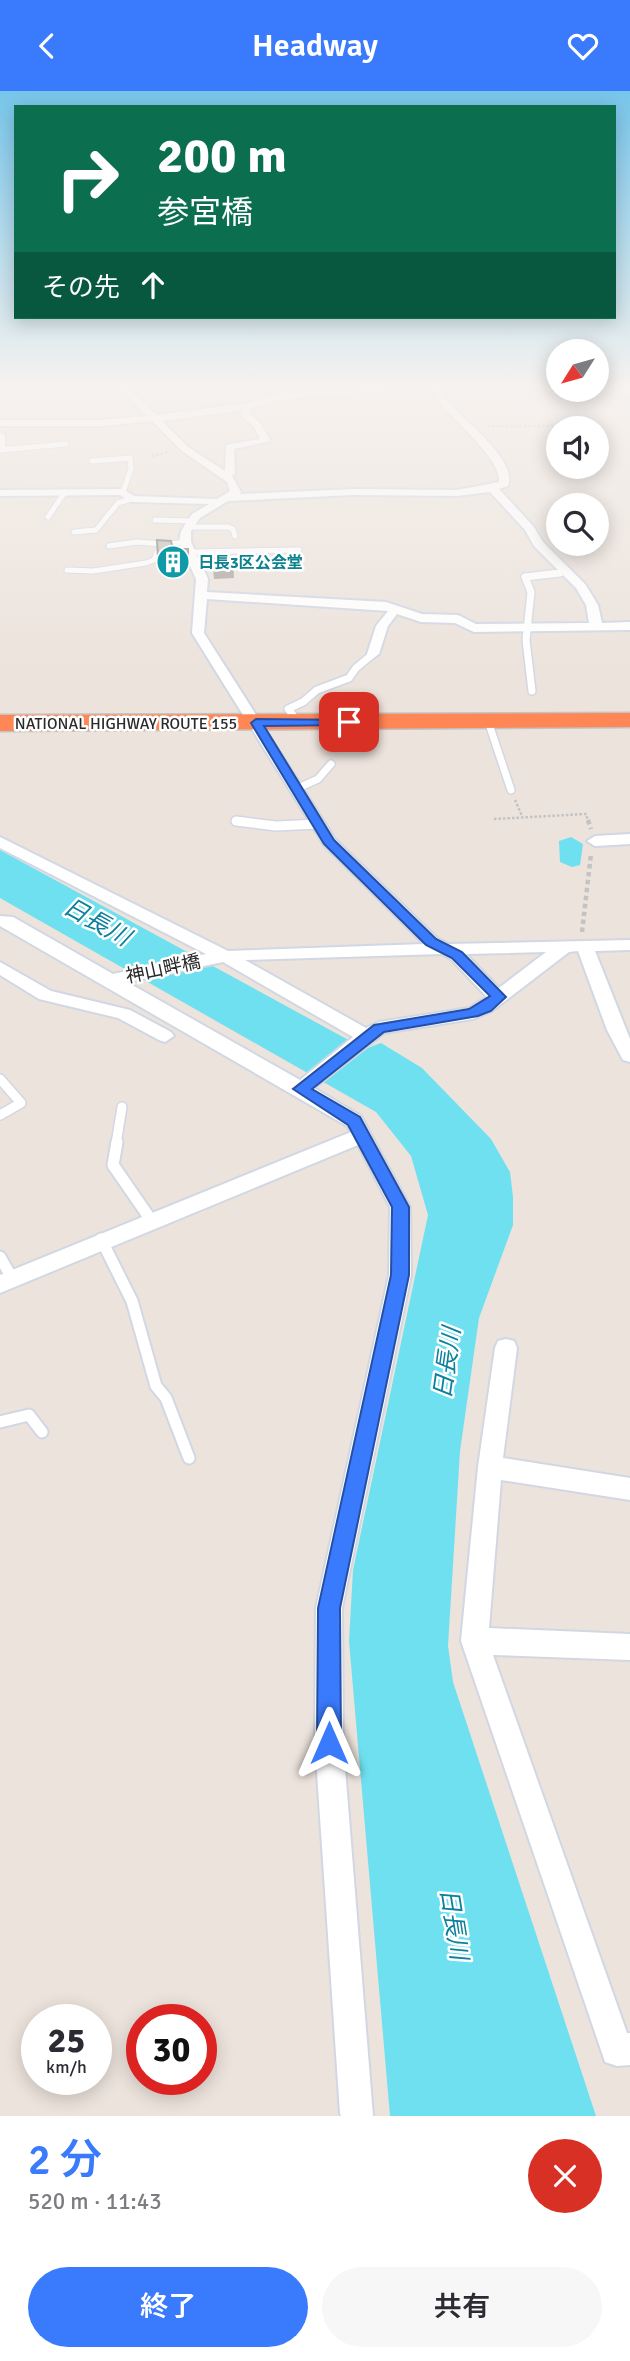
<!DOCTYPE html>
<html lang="ja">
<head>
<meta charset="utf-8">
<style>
	body { margin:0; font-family:Signika,"Noto Sans JP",sans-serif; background:#f7f7f7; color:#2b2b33; height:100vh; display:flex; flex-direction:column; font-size:26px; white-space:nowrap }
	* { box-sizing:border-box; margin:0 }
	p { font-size:23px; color:#7c7c81 }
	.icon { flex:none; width:38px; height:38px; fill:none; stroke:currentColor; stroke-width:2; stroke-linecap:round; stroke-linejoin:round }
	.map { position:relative; height:2025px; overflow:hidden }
	.details { display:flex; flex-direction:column; background:#fff; flex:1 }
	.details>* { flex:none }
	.top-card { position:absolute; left:14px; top:14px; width:602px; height:214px; border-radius:0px; box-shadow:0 4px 18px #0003; background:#0b6e4f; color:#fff; overflow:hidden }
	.needle { width:46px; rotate:233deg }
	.tools { position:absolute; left:546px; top:248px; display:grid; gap:14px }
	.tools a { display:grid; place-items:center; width:63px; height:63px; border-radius:50%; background:#fff; box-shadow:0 4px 18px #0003; font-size:35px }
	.speed { position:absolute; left:21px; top:1913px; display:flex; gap:14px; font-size:35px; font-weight:700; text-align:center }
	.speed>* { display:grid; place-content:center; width:91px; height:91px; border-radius:50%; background:#fff; box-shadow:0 4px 18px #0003; line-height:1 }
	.speed small { font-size:18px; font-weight:400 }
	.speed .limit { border:10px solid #d22; background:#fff; color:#111 }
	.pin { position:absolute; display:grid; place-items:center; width:60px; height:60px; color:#fff; margin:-30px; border-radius:14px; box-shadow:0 4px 10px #0006 }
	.me { position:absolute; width:77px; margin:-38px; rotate:0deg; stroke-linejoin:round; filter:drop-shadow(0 0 5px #0008) }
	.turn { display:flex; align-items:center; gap:24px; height:147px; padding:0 28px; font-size:32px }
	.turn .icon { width:91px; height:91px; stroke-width:2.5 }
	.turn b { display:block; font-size:49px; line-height:60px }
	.then { display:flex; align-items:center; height:66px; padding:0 28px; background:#0003; gap:14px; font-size:26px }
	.round { display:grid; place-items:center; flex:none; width:74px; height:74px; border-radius:37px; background:#f7f7f7 }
	.overview { display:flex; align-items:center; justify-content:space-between; height:119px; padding:0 28px }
	h1 { font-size:42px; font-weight:600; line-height:52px; color:#3a7afc }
	.button { display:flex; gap:14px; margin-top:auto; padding:14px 28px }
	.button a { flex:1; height:80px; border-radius:42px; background:#3a7afc; color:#fff; font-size:28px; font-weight:600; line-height:80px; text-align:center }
	.button a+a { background:#f7f7f7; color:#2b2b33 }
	header { display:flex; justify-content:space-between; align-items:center; height:91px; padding:0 28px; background:#3a7afc; color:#fff; font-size:32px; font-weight:600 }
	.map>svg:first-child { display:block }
	.water { fill:#6ee0f0 }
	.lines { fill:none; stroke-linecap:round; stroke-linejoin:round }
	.lane-far3-casing { stroke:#d1d7e3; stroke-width:7 }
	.lane-far2-casing { stroke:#d1d7e3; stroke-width:10 }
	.lane-far1-casing { stroke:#d1d7e3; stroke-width:12 }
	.lane-casing { stroke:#d1d7e3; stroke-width:15 }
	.street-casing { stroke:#d1d7e3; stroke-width:4 }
	.highway-casing { stroke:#c3c3c3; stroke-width:3 }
	.path-far1 { stroke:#c3c3c3; stroke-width:2.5; stroke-dasharray:2.5 2; stroke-linecap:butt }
	.path { stroke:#c3c3c3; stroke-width:4.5; stroke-dasharray:4.5 3.5; stroke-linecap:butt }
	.lane-far3 { stroke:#fff; stroke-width:5 }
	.lane-far2 { stroke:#fff; stroke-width:7 }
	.lane-far1 { stroke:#fff; stroke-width:9 }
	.lane { stroke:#fff; stroke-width:11 }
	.street { fill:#fff; fill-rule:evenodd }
	.highway { fill:#ff8655; fill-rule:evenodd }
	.wall { fill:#a9a39e }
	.building { fill:#c4beb8; stroke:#898581; stroke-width:2 }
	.route { fill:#3a7afc; stroke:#264fa4; stroke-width:2 }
	.labels { text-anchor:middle; stroke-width:5; stroke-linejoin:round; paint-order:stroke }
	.far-culture-label { font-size:16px; font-weight:bold; fill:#0d838f; stroke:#fff; text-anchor:start }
	.far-street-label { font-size:16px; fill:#2a2a2a; stroke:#fff }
	.street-label { font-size:19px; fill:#2a2a2a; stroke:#fff }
	.near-water-label { font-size:24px; font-style:italic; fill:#0c809d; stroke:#fff }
</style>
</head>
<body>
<header><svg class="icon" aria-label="back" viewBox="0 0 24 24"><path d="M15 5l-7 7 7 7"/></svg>Headway<svg class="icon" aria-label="heart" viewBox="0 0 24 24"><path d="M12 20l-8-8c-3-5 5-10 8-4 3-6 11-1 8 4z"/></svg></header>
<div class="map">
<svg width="630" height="2025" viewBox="0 0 630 2025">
	<rect width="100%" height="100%" fill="#ece3dc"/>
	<g class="water">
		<polygon points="571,746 583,753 580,774 572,776 560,771 559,750"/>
		<polygon points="0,759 365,958 381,952 422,977 491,1048 510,1081 513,1106 513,1134 479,1227 460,1360 448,1555 453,1591 596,2025 390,2025 349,1550 353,1479 428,1124 411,1065 376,1021 0,807"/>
	</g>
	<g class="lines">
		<defs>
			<g id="lane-far3">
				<polyline points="0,359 66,353"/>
				<polyline points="92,370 130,367 131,378 123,401"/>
				<polyline points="48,426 65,401"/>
				<polyline points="155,429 191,430"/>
				<polyline points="188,436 228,436 233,438 235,445"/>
				<polyline points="74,441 96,439 118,412 131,408"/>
				<polyline points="109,455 137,451 163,453"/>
				<polyline points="192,461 299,459"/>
				<polyline points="67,479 93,480 146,472 154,469 160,454 185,451"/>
				<polyline points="546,483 565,481"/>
			</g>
			<g id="lane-far2">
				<polyline points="532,600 526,549 531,501 525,486 560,482"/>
				<polyline points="488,630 511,699"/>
				<polyline points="293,631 293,624 288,618 303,611 317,599 349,587 356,577 373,563"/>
				<polyline points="296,698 318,688 331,673"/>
				<polyline points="236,730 239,730"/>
			</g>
			<g id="lane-far1">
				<polyline points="236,730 276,735 318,733"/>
				<polyline points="0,988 21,1012 0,1024"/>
				<polyline points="116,1053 122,1016"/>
			</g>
			<g id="lane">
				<polyline points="117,1051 113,1074 151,1129"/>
				<polyline points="101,1148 132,1210 156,1295 166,1307 189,1367"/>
				<polyline points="0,1166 12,1187"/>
				<polyline points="0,1331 29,1324 42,1341"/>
			</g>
			<g id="street">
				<path d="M117,294H126L157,324L243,313L279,303L384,294H558V300H440C454,324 519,366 508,395L499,398L534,436L543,451L585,493L598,514L602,532L630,531V539L474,541L455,532L421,531L397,523L388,535L379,563L373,567L367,563L376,535L388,520L207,508L204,542L335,748L437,847L448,853L630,849V859L595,860L630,948V971L623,969L607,939L578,860L569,861L492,920L473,928L384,942L314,997L361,1025L410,1116L411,1184L342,1517L343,1652L373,2025H341L340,2022L315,1652L316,1517L389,1184L390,1116L358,1054L0,1202V1184L351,1041L347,1035L0,835V825L13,826L113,883L206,863L0,757V746L228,860L424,853L324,754L192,542L196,488L179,451L181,440L192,423L209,413L131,411L120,404L0,405V399L123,398L134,405L217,408L230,400L227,391L182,360L152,330L101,335H0V329H101L147,325ZM384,300H432C444,324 502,365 499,391L457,399L353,398L240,403L241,401L232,385L235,382L234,358L271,350L260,332L250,322L251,317L280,309ZM242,319L240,323L253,335L260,348L226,354L225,380L188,356L162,330ZM490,401L525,439L534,455L576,497L586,514L589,532L476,533L458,524L422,523L386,511L207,501L208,488L191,451V440L200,427L228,410L353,404L457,405ZM546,861L499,897L466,863ZM442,863L451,868L487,906L469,917L379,931L366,937L245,869ZM223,871L353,946L300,989L127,891Z"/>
				<polygon points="597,295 630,297 630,303 594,300"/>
				<polygon points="0,341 5,344 5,359 0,362"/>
				<polygon points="630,743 630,753 595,755 587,750 595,745"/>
				<polygon points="0,871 51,900 130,919 171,941 174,945 165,951 159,949 118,927 39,908 0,884"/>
				<polygon points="506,1248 514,1250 517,1257 503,1367 630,1387 630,1409 501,1389 489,1537 630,1543 630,1569 493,1564 627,1942 630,1942 630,1974 617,1975 605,1971 601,1959 461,1550 478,1376 495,1257 498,1250"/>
			</g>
			<polygon id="highway" points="630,622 630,636 0,640 0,624"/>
		</defs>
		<use href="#lane-far3" class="lane-far3-casing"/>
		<use href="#lane-far2" class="lane-far2-casing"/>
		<use href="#lane-far1" class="lane-far1-casing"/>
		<use href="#lane" class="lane-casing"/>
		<use href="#street" class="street-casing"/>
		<use href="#highway" class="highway-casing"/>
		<g class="path-far1">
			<polyline points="488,335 596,335"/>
			<polyline points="152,365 169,361"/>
			<polyline points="515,709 522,725"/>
			<polyline points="494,728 586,723 588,730"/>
		</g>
		<g class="path">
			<polyline points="588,729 591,738"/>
			<polyline points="582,841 591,763"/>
		</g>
		<use href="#lane-far3" class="lane-far3"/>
		<use href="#lane-far2" class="lane-far2"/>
		<use href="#lane-far1" class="lane-far1"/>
		<use href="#lane" class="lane"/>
		<use href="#street" class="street"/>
		<use href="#highway" class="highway"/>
	</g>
	<g class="wall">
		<polygon points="157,449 173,458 188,458 189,476 159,477"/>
		<polygon points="212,467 233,467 234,487 214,488"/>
	</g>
	<g class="building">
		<polygon points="157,449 171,450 173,458 188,458 188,467 158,468"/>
		<polygon points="212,467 233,467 234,477 214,478"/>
	</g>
	<linearGradient id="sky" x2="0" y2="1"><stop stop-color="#77c6eb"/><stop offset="0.51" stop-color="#f6f2ef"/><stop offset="1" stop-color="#f6f2ef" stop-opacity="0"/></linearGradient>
	<rect width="630" height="577" fill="url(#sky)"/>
	<polygon class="route" points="256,628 353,629 353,633 349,634 264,635 334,749 436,848 462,861 506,906 491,920 478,925 384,941 312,998 360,1026 409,1116 409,1184 340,1517 341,1652 337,1661 329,1664 320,1661 317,1652 318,1517 391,1184 392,1116 348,1034 293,998 374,934 469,918 490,905 452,867 426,854 324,753 251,632"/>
	<defs>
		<symbol id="building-disc" viewBox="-11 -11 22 22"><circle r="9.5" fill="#0f9aa8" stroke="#fff"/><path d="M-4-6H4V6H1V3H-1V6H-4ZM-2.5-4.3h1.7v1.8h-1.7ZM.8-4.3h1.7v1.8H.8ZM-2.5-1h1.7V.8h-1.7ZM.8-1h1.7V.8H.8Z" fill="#fff"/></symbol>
	</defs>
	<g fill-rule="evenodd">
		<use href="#building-disc" x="154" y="452" width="38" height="38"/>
	</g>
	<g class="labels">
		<g class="far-culture-label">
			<text x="198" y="477">日長3区公会堂</text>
		</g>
		<g class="far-street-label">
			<text x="126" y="638">NATIONAL HIGHWAY ROUTE 155</text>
		</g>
		<g class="street-label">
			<text transform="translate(163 877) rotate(-12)" y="7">神山畔橋</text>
		</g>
		<g class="near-water-label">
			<text transform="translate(97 831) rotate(29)" y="8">日長川</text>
			<text transform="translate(447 1272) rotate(-82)" y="8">日長川</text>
			<text transform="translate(454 1833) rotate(81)" y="8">日長川</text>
		</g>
	</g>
</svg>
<div class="tools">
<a><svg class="needle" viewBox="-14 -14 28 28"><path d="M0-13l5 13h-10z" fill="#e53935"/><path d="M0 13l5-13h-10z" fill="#7c7c81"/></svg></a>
<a><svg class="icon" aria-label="sound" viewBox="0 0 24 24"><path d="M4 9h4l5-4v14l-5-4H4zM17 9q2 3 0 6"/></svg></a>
<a><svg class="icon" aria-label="search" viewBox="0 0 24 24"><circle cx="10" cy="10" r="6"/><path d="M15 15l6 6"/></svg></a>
</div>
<div class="speed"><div>25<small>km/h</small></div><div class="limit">30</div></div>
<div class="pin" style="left:349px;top:631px;background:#d93025"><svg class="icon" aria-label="arrive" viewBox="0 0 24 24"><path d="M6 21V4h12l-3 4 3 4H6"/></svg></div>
<svg class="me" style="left:329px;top:1652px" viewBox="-20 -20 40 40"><path d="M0-17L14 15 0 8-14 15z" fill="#3a7afc" stroke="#fff" stroke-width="4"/></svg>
<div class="top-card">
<div class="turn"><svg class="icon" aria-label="right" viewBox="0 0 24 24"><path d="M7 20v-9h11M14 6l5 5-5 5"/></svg><div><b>200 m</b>参宮橋</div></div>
<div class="then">その先<svg class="icon" aria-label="ahead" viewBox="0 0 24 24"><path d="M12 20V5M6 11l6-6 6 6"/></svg></div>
</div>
</div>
<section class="details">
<div class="overview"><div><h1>2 分</h1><p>520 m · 11:43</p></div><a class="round" style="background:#d93025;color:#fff"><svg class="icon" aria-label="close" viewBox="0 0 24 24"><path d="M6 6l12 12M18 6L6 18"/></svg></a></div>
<div class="button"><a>終了</a><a>共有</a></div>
</section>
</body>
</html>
